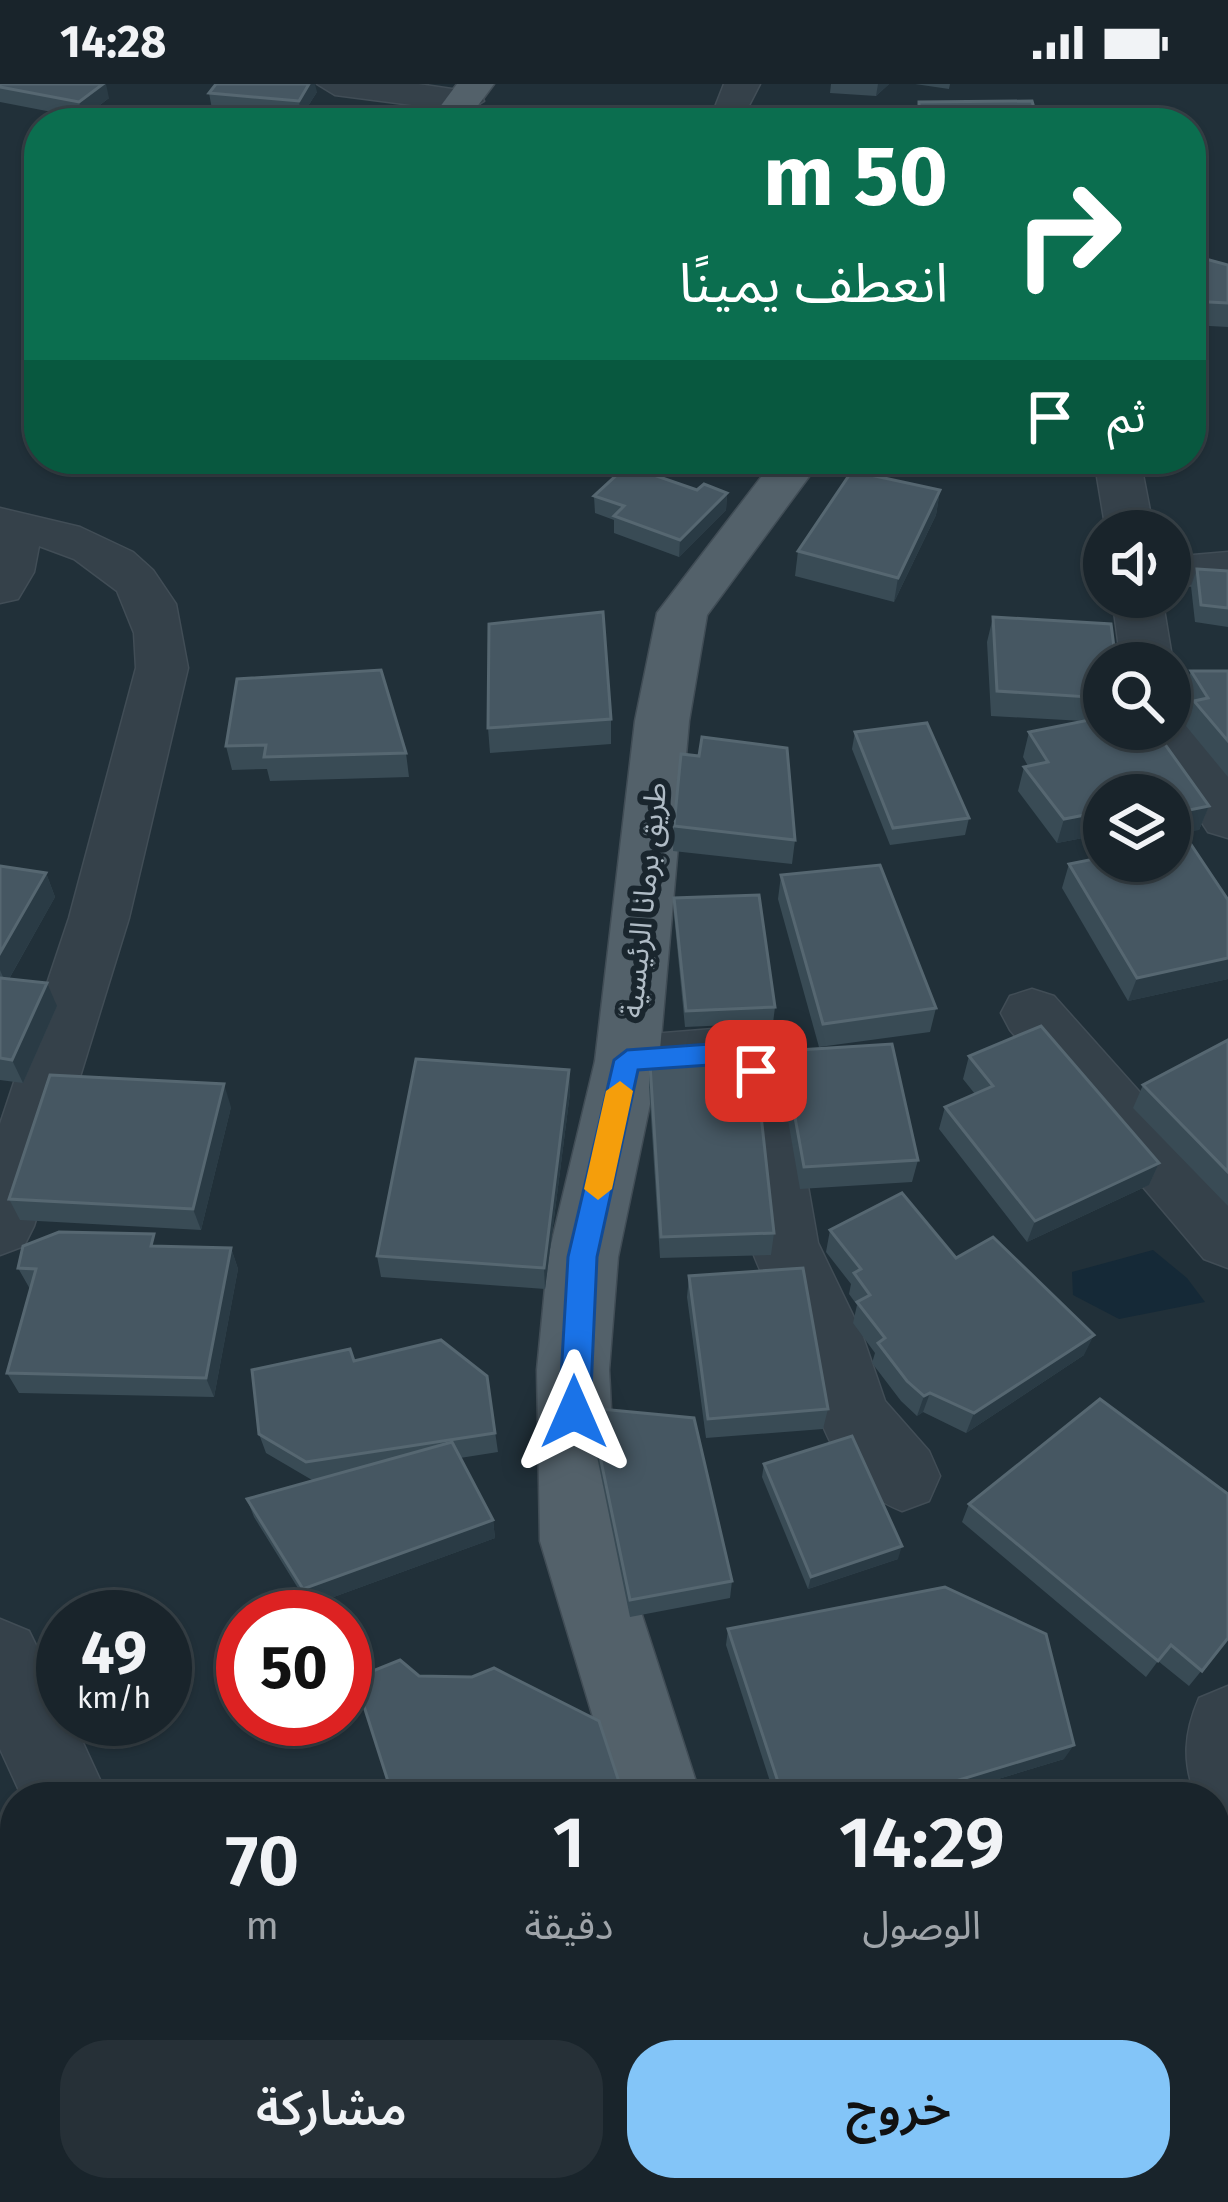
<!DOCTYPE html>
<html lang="ar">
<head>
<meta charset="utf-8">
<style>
	body { margin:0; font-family:"Fira Sans","Noto Sans Arabic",sans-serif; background:#263037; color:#f1f3f6; direction:rtl; height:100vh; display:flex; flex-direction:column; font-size:45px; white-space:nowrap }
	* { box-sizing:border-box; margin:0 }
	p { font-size:39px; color:#9fa4a9 }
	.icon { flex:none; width:66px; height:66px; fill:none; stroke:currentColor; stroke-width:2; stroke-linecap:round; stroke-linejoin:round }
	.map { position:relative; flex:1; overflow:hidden; direction:ltr }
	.drawer { position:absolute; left:0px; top:1698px; width:1230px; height:420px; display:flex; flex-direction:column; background:#19242b; border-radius:48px 48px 0 0; box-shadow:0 3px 9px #0004,0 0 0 3px #374147; direction:rtl }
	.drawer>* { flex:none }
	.banner { position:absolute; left:24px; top:24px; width:1182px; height:366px; border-radius:48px; box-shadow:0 3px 9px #0004,0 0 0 3px #374147; direction:rtl; background:#0b6e4f; color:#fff; overflow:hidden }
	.buttons { position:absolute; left:1083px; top:426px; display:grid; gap:24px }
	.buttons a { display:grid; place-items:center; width:108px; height:108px; border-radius:50%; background:#19242b; box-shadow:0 3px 9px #0004,0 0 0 3px #374147; font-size:60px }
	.speed { position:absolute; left:36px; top:1506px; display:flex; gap:24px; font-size:60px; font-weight:700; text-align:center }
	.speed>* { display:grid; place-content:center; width:156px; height:156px; border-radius:50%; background:#19242b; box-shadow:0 3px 9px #0004,0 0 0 3px #374147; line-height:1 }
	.speed small { font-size:30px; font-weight:400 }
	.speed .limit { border:18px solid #d22; background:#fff; color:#111 }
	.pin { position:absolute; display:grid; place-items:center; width:102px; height:102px; color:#fff; margin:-51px; border-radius:24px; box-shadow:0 6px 18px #0006 }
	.me { position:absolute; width:132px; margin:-66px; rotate:0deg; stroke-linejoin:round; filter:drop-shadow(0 0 9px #0008) }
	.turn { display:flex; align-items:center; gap:42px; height:252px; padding:0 60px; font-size:54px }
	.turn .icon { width:156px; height:156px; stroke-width:2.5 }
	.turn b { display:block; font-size:84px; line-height:102px }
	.then { display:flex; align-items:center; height:114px; padding:0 60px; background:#0003; gap:24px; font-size:45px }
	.eta { display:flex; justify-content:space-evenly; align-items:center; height:204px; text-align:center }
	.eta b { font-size:72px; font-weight:600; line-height:84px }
	.action { display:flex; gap:24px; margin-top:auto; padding:24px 60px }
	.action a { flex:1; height:138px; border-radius:48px; background:#83c5f8; color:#111; font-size:48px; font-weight:600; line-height:138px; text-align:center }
	.action a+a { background:#263037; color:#f1f3f6 }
	.status { display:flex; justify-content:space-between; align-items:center; height:84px; padding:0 60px; background:#19242b; direction:ltr }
	.status svg { height:33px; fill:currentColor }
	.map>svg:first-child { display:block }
	.water { fill:#152937 }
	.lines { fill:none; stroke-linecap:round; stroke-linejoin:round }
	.minor-casing { stroke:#414d56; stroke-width:3 }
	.major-casing { stroke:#414d56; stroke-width:3 }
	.minor { fill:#35414a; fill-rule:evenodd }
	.major { fill:#53616a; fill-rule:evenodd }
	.wall { fill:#394b55 }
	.shaded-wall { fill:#2a3b45 }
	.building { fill:#465762; stroke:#566771; stroke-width:3 }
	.route { fill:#1a73e8; stroke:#114b97; stroke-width:3 }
	.slow { fill:#f59e0b }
	.labels { text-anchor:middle; stroke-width:12; stroke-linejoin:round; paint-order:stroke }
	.street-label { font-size:30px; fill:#b0bcc6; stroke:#1a262e }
</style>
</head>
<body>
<div class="status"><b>14:28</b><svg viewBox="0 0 49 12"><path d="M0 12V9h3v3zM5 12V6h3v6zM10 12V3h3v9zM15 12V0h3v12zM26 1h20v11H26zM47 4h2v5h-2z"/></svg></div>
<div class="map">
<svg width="1228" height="2118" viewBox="0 0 1228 2118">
	<rect width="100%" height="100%" fill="#213039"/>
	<polygon class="water" points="1153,1166 1187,1194 1205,1218 1119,1235 1073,1211 1072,1188"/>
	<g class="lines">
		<defs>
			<g id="minor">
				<polygon points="317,0 418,0 479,9 484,17 466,28 335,11"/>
				<polygon points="724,0 760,0 740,39 699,39 715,23"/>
				<polygon points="1094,375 1140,375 1154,447 1106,447"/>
				<polygon points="0,424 80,443 133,468 153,486 176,520 188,584 129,834 34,1142 24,1162 0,1171 0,1040 69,834 136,584 134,549 117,507 74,475 39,462 34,488 18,515 0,519"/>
				<polygon points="1228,468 1228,498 1170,503 1170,473"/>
				<polygon points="1112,513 1162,513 1173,579 1170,584 1170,579 1121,579"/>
				<polygon points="1170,628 1186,632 1228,692 1228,754 1208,748 1140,645 1170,645"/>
				<polygon points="1032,905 1054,912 1228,1107 1228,1184 1204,1175 1010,946 1001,929 1010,912"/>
				<path d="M738,943L777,959L786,977L818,1159L862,1250L885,1317L929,1367L940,1392L929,1417L902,1427C825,1398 816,1312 788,1245C776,1217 759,1189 750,1160C734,1108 733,1047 725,994L627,1002L604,995L595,977L604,959L627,952Z"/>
				<polygon points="0,1535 29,1547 63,1616 63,1635 72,1635 108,1713 22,1713 0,1665"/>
				<path d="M1228,1602V1730L1215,1725V1713H1196C1182,1678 1184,1649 1199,1614Z"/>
				<polygon points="164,2103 260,2103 264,2118 168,2118"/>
			</g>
			<g id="major">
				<polygon points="457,0 494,0 465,39 428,39"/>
				<polygon points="775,375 822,375 707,531 689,637 659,977 618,1173 609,1286 618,1457 701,1713 617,1713 540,1457 537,1286 548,1173 595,977 635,637 657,529"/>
				<polygon points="734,2103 830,2103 834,2118 738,2118"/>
			</g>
		</defs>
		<use href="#minor" class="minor-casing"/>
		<use href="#major" class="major-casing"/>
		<use href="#minor" class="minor"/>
		<use href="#major" class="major"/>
	</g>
	<g class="wall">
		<polygon points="0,0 109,14 83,34 0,18"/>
		<polygon points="831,0 889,0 876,12 830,9"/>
		<polygon points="915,0 950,0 949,5"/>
		<polygon points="317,8 301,33 212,25 209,9"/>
		<polygon points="1191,171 1228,181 1228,243 1191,241"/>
		<polygon points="229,375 275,375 249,388"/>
		<polygon points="649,389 697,406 727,409 726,426 679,473 614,449 614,436 595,429 594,412"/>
		<polygon points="940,406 936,431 894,518 795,492 798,467"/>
		<polygon points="1197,485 1228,487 1228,543 1195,538 1191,502"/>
		<polygon points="993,533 1104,579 1104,645 1209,722 1199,746 1104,711 1104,766 1097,768 1088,753 1057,759 1018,707 1024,683 1028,682 1023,673 1029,648 1083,637 991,632 987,558"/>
		<polygon points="1191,587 1228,587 1228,693 1186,642 1191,625 1183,611"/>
		<polygon points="237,595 406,669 409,693 270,697 267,685 232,686 226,662"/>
		<polygon points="611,635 611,660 490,669 488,644"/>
		<polygon points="855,648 969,734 965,751 890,761 852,665"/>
		<polygon points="699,672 795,756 792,780 673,767 674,742"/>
		<polygon points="1069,780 1228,816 1228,895 1128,917 1062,804"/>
		<polygon points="0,782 46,789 55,813 9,895 57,922 23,999 0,996"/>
		<polygon points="781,791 936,924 930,948 819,963 778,815"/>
		<polygon points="674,814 775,923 773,939 685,943 674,831"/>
		<polygon points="1228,956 1228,1122 1133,1024 1143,1001"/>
		<polygon points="783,967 918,1076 912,1098 800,1105 780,990"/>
		<polygon points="969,972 1159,1079 1149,1101 1027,1158 939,1045 945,1023 975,1010 963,995"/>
		<polygon points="650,980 774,1149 771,1171 660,1174 649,1003"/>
		<polygon points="569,986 570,1009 545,1205 381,1193 377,1172"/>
		<polygon points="231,1023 201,1146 20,1136 9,1115"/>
		<polygon points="830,1146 956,1174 1084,1271 966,1349 923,1328 917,1332 901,1317 872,1279 875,1269 853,1239 857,1221 849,1210 851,1200 826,1168"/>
		<polygon points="159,1162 231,1164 238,1185 214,1313 19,1309 7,1289 30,1205 18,1184"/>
		<polygon points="689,1192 828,1325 823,1345 706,1354 687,1213"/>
		<polygon points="354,1277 487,1292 498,1368 460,1374 493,1436 495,1454 309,1522 254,1433 247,1415 312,1396 266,1369 259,1350"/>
		<polygon points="590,1324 732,1497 730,1514 630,1533 591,1343"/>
		<polygon points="764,1380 898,1475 808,1505 762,1393"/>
		<polygon points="969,1420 1228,1554 1189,1602 1158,1577 1146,1593 962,1438"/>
		<polygon points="728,1545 1064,1675 939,1713 775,1713 726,1561"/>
		<polygon points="1228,1766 1228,1961 1215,1957 1215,1780 1216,1776"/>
	</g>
	<g class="shaded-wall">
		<polygon points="103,0 106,0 109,14 83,34 79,18"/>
		<polygon points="309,0 315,0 317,8 301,33 299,17"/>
		<polygon points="878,0 889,0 876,12"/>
		<polygon points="1036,31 1035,39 1019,39"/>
		<polygon points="247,375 275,375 249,388"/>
		<polygon points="940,406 936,431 894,518 898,494"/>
		<polygon points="727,409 726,426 679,473 680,456"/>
		<polygon points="1209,722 1199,746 1170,752 1170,730"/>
		<polygon points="1095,729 1088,753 1057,759 1064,735"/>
		<polygon points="1104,746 1104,766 1097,768"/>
		<polygon points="46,789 55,813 6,900 0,886 0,869"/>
		<polygon points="1228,874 1228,895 1128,917 1137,894"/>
		<polygon points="47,899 57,922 23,999 12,976"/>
		<polygon points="569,986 570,1009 545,1205 544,1184"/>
		<polygon points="224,1000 231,1023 201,1146 193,1125"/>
		<polygon points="1159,1079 1149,1101 1027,1158 1035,1137"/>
		<polygon points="231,1164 238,1185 214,1313 206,1294"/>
		<polygon points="1094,1251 1084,1271 966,1349 974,1329"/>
		<polygon points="930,1309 923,1328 917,1332 924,1312"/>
		<polygon points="493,1436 495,1454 309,1522 303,1505"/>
		<polygon points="902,1462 898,1475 808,1505 811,1493"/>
		<polygon points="1074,1661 1064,1675 939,1713 903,1713"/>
		<polygon points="0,1796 15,1822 15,1840 0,1814"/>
		<polygon points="15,1994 15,2011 0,2017 0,2000"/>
		<rect x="158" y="2103" width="12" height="15"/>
	</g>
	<g class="building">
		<polygon points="0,0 103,0 79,18 0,3"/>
		<polygon points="216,0 309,0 299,17 209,9"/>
		<polygon points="1032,17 1036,31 1019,39 919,39 919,18"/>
		<polygon points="525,26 554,34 553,39 456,39 486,28"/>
		<polygon points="1191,171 1228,181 1228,219 1191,217"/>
		<polygon points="633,376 649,381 642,387 697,406 704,400 727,409 680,456 614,432 624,422 594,412"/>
		<polygon points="852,387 940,406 898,494 798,467"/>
		<polygon points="1197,485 1228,487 1228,524 1201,521"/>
		<polygon points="603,528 611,635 488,644 489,540"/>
		<polygon points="993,533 1111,540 1116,579 1104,579 1104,614 997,607"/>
		<polygon points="381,586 406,669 264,673 266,661 226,662 237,595"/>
		<polygon points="1191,587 1228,587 1228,657 1194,617 1208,614"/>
		<polygon points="1104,633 1104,645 1154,645 1209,722 1170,730 1170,711 1104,711 1104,742 1095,729 1064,735 1024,683 1048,678 1029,648"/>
		<polygon points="927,639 969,734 893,744 855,648"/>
		<polygon points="702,653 787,664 795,756 674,742 681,670 699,672"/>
		<polygon points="1188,756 1228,816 1228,874 1137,894 1069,780 1104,773 1104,777 1170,777 1170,760"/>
		<polygon points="880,781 936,924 823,940 781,791"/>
		<polygon points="0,782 46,789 0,869"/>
		<polygon points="759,811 775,923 686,927 674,814"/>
		<polygon points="0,894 47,899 12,976 0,974"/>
		<polygon points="1041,942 1159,1079 1035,1137 945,1023 993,1002 969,972"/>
		<polygon points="1228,956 1228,1088 1143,1001"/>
		<polygon points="892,960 918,1076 804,1083 783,967"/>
		<polygon points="416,975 569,986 544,1184 377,1172"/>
		<polygon points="755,977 774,1149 661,1153 650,980"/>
		<polygon points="50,991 224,1000 193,1125 9,1115"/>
		<polygon points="902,1109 956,1174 993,1153 1094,1251 974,1329 930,1309 924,1312 907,1297 878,1259 885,1254 857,1218 870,1211 854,1189 861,1185 830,1146"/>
		<polygon points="59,1148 154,1150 151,1162 231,1164 206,1294 7,1289 36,1185 18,1184 23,1162"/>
		<polygon points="803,1184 828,1325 708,1335 689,1192"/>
		<polygon points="441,1256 487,1292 495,1349 306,1378 259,1350 252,1286 350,1265 354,1277"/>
		<polygon points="1100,1315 1228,1410 1228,1554 1202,1587 1171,1561 1158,1577 969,1420"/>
		<polygon points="590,1324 694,1334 732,1497 630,1516"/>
		<polygon points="852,1352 902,1462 811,1493 764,1380"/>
		<polygon points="452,1358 493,1436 303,1505 247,1415"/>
		<polygon points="945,1503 1046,1550 1074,1661 903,1713 783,1713 728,1545"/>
		<polygon points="400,1576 419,1592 472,1593 494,1584 599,1637 624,1713 393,1713 355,1594"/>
		<polygon points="1215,1780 1222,1787 1215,1845"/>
		<polygon points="1228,1813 1228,1944 1215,1939"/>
		<polygon points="0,1814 15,1840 15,1994 0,2000"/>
		<polygon points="15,2078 15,2103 158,2103 158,2118 0,2118 0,2080"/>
		<polygon points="622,2103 723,2103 724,2118 623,2118"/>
	</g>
	<polygon class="route" points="738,958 759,963 769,987 765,994 747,994 738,979 638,986 597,1173 590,1328 585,1338 564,1338 559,1328 568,1173 614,976 627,966"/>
	<polygon class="slow" points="620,997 633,1007 612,1105 598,1116 584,1105 606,1007"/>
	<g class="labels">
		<g class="street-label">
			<text transform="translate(644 816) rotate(-84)" y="10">طريق برمانا الرئيسية</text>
		</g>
	</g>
</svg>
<div class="buttons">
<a><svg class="icon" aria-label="sound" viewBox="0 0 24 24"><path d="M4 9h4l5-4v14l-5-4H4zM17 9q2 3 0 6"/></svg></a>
<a><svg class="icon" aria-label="search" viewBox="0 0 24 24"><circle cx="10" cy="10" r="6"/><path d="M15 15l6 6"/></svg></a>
<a><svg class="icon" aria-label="layers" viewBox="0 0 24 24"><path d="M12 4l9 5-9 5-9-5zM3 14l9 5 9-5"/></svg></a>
</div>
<div class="speed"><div>49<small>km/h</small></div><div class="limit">50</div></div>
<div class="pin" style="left:756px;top:987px;background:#d93025"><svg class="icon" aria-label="arrive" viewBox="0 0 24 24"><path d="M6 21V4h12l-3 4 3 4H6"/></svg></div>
<svg class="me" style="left:574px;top:1328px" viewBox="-20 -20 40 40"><path d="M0-17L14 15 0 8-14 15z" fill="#1a73e8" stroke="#fff" stroke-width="4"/></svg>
<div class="banner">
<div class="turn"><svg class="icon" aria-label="right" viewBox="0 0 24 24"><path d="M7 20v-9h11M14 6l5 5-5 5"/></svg><div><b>50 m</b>انعطف يمينًا</div></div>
<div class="then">ثم<svg class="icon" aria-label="arrive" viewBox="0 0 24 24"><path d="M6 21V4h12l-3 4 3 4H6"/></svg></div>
</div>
<section class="drawer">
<div class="eta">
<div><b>14:29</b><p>الوصول</p></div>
<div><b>1</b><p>دقيقة</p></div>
<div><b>70</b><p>m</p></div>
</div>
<div class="action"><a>خروج</a><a>مشاركة</a></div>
</section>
</div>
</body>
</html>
